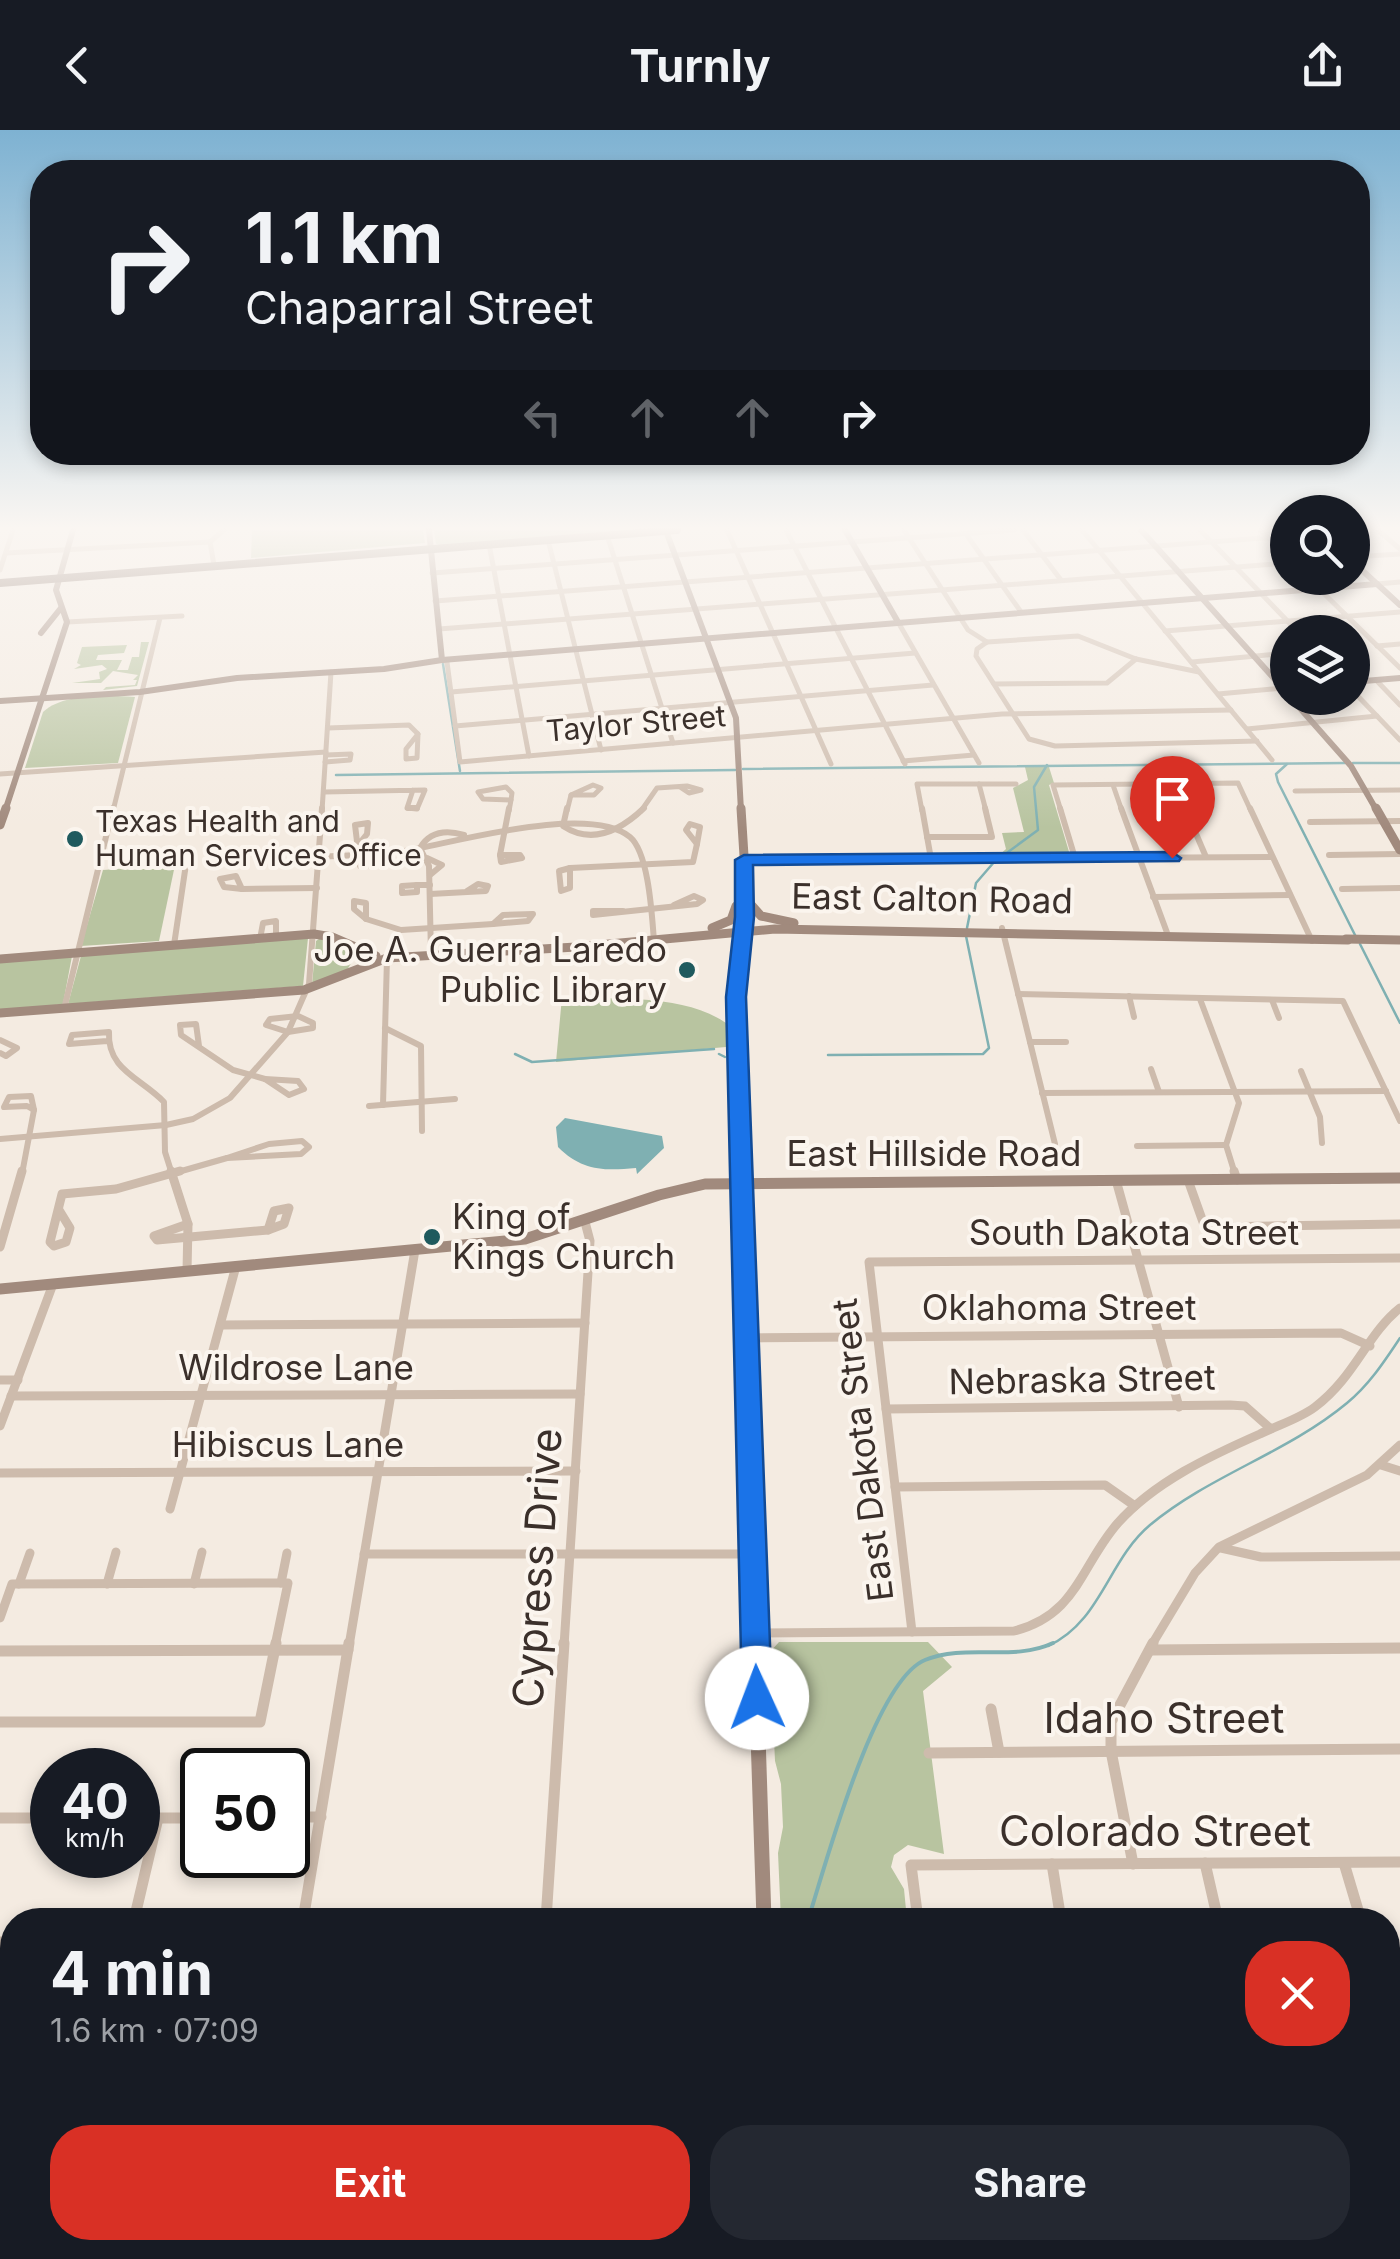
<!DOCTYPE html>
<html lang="en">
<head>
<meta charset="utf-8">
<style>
	body { margin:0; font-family:Inter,sans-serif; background:#242831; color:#f1f3f6; height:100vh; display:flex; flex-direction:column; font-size:38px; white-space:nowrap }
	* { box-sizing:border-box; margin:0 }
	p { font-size:32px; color:#9ea1a6 }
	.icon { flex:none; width:55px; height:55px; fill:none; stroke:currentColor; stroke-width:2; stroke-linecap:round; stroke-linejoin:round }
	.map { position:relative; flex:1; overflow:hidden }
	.sheet { position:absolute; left:0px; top:1778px; width:1400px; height:352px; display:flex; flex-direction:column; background:#171b24; border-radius:40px 40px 0 0; box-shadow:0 5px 15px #0003 }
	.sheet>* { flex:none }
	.top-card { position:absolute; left:30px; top:30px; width:1340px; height:305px; border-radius:40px; box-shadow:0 5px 15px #0003; background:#171b24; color:#f1f3f6; overflow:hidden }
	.tools { position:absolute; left:1270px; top:365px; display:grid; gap:20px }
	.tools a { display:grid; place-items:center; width:100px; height:100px; border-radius:50%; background:#171b24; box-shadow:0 5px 15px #0003; font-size:50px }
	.speed { position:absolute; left:30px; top:1618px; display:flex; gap:20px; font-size:50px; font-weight:700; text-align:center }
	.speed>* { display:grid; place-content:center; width:130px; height:130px; border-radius:50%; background:#171b24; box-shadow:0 5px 15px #0003; line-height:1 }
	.speed small { font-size:25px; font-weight:400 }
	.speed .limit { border:5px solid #111; border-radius:15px; background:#fff; color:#111 }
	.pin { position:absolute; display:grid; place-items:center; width:85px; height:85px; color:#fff; margin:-102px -42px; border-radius:50% 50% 50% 0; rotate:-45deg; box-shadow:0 0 10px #0007 }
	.pin .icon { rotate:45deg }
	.me { position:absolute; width:110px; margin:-55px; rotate:358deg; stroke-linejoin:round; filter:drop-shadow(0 0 8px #0008) }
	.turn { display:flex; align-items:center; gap:35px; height:210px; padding:0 50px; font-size:45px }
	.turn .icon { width:130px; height:130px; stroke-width:2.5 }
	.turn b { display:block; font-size:70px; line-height:85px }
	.lanes { display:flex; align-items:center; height:95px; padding:0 50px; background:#0003; justify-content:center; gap:50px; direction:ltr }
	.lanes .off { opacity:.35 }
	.round { display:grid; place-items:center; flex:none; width:105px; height:105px; border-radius:40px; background:#242831 }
	.overview { display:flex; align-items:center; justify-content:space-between; height:170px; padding:0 50px }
	h1 { font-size:60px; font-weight:700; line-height:75px }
	.button { display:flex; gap:20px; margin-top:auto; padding:20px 50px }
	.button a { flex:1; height:115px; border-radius:40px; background:#d93025; color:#fff; font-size:40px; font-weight:700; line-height:115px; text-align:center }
	.button a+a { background:#242831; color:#f1f3f6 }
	header { display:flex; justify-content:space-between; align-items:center; height:130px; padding:0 50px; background:#171b24; font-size:45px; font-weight:700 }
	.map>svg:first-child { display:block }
	.green { fill:#b8c4a0 }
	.water { fill:#7fb0b2 }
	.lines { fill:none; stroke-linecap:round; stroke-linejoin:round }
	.stream-far1 { stroke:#7fb0b2; stroke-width:2.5 }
	.stream { stroke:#7fb0b2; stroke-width:4 }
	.street-far3 { stroke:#cdbbac; stroke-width:5 }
	.street-far2 { stroke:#cdbbac; stroke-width:6 }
	.street-far1 { stroke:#cdbbac; stroke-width:9 }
	.street { stroke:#cdbbac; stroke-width:11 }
	.secondary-far3 { stroke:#a18a7d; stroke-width:6 }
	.secondary-far2 { stroke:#a18a7d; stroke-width:9 }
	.secondary-far1 { stroke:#a18a7d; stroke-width:11 }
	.secondary { stroke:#a18a7d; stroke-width:15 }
	.primary { stroke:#7d675c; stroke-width:8 }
	.route { fill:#1a73e8; stroke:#114b97; stroke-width:2.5 }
	.poi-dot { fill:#1f5a5e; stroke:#fbf5ee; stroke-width:4 }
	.labels { text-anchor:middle; stroke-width:8; stroke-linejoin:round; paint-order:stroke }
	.far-street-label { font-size:30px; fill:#3b302b; stroke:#fbf5ee }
	.far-poi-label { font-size:30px; fill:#3b302b; stroke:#fbf5ee; text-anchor:start }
	.street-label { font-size:35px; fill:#3b302b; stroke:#fbf5ee }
	.poi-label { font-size:35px; fill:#3b302b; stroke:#fbf5ee; text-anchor:end }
	.near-street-label { font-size:42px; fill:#3b302b; stroke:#fbf5ee }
</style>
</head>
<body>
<header><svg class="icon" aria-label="back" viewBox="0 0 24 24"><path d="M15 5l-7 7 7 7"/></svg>Turnly<svg class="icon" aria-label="share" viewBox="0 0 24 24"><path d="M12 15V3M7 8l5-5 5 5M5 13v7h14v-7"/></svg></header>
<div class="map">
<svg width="1400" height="2129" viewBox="0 0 1400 2129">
	<rect width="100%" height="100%" fill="#f4ebe1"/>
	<g class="green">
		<polygon points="252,400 423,400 425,413 251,428"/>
		<polygon points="434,400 642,400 441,415 436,414"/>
		<polygon points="141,512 149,512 137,556 103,560 106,557 135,555 137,550 133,550 138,545 113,541 101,553 72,553 100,549 99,542 107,539 102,535 74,539 81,535 77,533 82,517 127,515 124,523 98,525 96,530 122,530 117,540 128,540 132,527 139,527"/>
		<path d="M135,567L118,633L25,638L43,582C63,563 108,565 135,567Z"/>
		<polygon points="1025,637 1049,637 1054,653 1049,655 1070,725 998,726 1006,719 1002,703 1024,702 1013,658 1028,650"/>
		<polygon points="175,735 159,811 81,816 103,740"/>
		<polygon points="322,807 350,819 353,830 347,840 312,855 316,811"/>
		<polygon points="308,808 303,856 68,874 81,826"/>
		<polygon points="72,826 63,874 0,882 0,830"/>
		<path d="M562,867C615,870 682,863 726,893V917L556,932Z"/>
		<polygon points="779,1512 928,1512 952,1537 923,1561 944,1724 908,1715 894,1725 891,1737 904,1759 907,1790 781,1790 778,1723 783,1697 781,1654 775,1631 770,1522"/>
	</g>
	<path class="water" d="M565,988L662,1006L664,1018L637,1044L636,1038C604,1041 582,1041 558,1017L556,997Z"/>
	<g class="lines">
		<g class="stream-far1">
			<polyline points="443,534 460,641"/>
			<polyline points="1353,633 1400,633"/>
			<polyline points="1287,634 1276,644 1278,652 1356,807"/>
			<polyline points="743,639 1345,633"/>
			<polyline points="336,645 735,640"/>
			<polyline points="1004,725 1038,700 1034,657 1047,635"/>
			<polyline points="967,798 976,753 995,731"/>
			<polyline points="1360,814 1400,893"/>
			<polyline points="515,924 532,932 714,919"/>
			<polyline points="719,924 725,927"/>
			<polyline points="828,925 983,924 989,918 966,806"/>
			<path d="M1048,1516C1101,1492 1108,1430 1150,1395C1210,1345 1287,1323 1347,1273C1369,1255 1384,1232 1400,1208"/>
		</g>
		<g class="stream">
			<path d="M808,1790C826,1734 874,1551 925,1530C966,1513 1013,1532 1053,1513"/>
			<polyline points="1388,1883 1400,1882"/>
			<polyline points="1122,2118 1123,2129"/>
			<polyline points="322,2129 328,2118"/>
		</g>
		<g class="street-far3">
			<polyline points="727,400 831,634"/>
			<polyline points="786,400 905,634"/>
			<polyline points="904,400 968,500 987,512 977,519 976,526 1029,609 1055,616 1257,611"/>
			<polyline points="1023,400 1061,450"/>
			<polyline points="1082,400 1272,630"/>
			<polyline points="1200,400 1298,502"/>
			<polyline points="1260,400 1288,427"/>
			<polyline points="1378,400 1400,419"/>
			<polyline points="1352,401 1358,400"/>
			<polyline points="966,404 1021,482"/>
			<polyline points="607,405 673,613"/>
			<polyline points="548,410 601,620"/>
			<polyline points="489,414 529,626"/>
			<polyline points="6,423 210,412"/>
			<polyline points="1352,427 1400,424"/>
			<polyline points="214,435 210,412 224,400"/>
			<polyline points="0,440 13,400"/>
			<polyline points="432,443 1014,400"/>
			<polyline points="1308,448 1400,538"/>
			<polyline points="1377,454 1400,452"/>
			<polyline points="435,471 1288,406"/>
			<polyline points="67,492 182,486"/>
			<polyline points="898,492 979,633"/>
			<polyline points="439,499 1288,433"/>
			<polyline points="1165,501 1400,482"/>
			<polyline points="987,512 1078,506 1136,529 1199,542"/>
			<polyline points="1377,516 1400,514"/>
			<polyline points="442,530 447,532 460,632 1002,584 1231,580"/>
			<polyline points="1192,532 1288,523"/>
			<polyline points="1376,550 1400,575"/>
			<polyline points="994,554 1107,553 1136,529"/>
			<polyline points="1352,560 1400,610"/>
			<polyline points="451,562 915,523"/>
			<polyline points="1218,564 1283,558"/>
			<polyline points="455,596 933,555"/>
			<polyline points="328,598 409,595 418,604"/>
			<polyline points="1247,599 1377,586"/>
			<polygon points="418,604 417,628 406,629 406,619"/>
			<polyline points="903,631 974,625"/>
			<polyline points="325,632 350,630 351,624 326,625"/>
			<polyline points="0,644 326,622"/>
			<polyline points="979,654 986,681"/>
			<polyline points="1175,654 1186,681"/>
			<polygon points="593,655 601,658 594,665 571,665"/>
			<polyline points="1113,655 1122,681"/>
			<polygon points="506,657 512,663 511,670 483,669 478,662"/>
			<polyline points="1295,661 1400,660"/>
			<polyline points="324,662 425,660 417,679 407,678 413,660"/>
			<polyline points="113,681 160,488"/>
			<polyline points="322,681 331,542"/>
			<polyline points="509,681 511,670"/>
			<polyline points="567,681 571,665"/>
			<polyline points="641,681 657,658 687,656 701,660 689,663 680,657"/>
			<polyline points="922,681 917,654 1016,654"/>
			<polyline points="1061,681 1053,655 1238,653 1251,681"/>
		</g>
		<g class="street-far2">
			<polyline points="408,678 417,678"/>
			<path d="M567,678L563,696C592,715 621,700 644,678"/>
			<polyline points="922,678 931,729"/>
			<polyline points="1060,678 1075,728"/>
			<polyline points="1121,678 1169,808"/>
			<polyline points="1185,678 1206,727"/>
			<polyline points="1250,678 1312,811"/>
			<polyline points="1310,692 1400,691"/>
			<polygon points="690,694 700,697 697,714 686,700"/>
			<polyline points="927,707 992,707 985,678"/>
			<polyline points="359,714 367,704 368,693 355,695 360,736 371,735 372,723"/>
			<polyline points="500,725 509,678"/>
			<polygon points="500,725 520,725 522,728 501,732"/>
			<polyline points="1329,725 1400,724"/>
			<path d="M319,727C347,725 376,725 404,721C453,713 589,673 630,707C649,723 652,787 654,811"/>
			<polyline points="427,728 442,735 430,745"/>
			<polyline points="744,730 1271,727"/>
			<polyline points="570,738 693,732 697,714"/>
			<polygon points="570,738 570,758 561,761 559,741"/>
			<polygon points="236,746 242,759 224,757 220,749"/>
			<polygon points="417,755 417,762 402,763 402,756"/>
			<polyline points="417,755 430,755"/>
			<polyline points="242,759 317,758"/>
			<polyline points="1342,759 1400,758"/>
			<polyline points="430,764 486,761 488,756 478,754 467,761"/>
			<polyline points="1153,767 1290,765"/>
			<polygon points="354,771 366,773 366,789 354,779"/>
			<polyline points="623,781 593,781 593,785 697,774 703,770 694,766 674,775"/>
			<polygon points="533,784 528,791 493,794 503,785"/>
			<polyline points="366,789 401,800 493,794"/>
			<polyline points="1002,798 1055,1014"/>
			<polyline points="260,809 263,793 276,791 276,807"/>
			<polyline points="174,815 186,734"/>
			<path d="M431,824L429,736L420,718C430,701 447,700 464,705"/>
			<polyline points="1018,864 1343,871 1400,991"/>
			<polyline points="1129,866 1134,887"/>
			<polyline points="1200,869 1239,973 1226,1015 1235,1044"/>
			<polyline points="1272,870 1279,888"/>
			<polyline points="64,879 113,678"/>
			<polygon points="298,886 313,893 313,898 288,902 266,895 270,889"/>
			<polyline points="385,898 421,916 422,1001"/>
			<polyline points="0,910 17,918 6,926 0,923"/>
			<path d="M107,911L69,914L72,905L109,902C107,940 141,948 164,972L165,1022L172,1044"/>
			<polyline points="1030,912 1066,912"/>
			<polyline points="199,916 196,894 180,895 181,905 233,940 265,949"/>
			<polyline points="1151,939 1159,962"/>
			<polyline points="1301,941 1320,987 1322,1013"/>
			<polygon points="265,949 298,951 304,959 289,965"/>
			<polyline points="1042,963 1386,961"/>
			<polygon points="31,966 34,980 27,976 4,977 9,967"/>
			<polyline points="383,975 387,828"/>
			<polyline points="369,976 455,969"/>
			<polyline points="0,1009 166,995 193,989 230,968 288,902 309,854 322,678"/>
			<polygon points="302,1011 309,1017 301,1024 227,1028 269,1014"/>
			<polyline points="1137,1016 1226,1015"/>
			<polyline points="22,1044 34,980"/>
			<polyline points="171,1044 227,1028"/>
		</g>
		<g class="street-far1">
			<polyline points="171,1041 188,1094 187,1141"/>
			<polyline points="1234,1041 1237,1050"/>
			<polyline points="1116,1050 1179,1277"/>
			<polyline points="1188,1050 1203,1092 1211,1097 1400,1094"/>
			<polygon points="289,1078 284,1094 268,1100 274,1081"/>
			<polyline points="59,1080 70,1098 66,1112 54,1116 50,1112 62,1064 116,1059 180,1041"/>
			<polyline points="188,1094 154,1106 157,1110 268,1100"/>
			<polyline points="0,1117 22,1041"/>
			<polyline points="221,1195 585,1193"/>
			<polyline points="745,1208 1341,1203 1370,1216"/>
			<polyline points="0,1250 18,1250"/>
			<polyline points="11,1266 580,1264"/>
			<polyline points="886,1279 1230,1275 1245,1276 1271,1299"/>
			<polyline points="0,1296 53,1154"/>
			<polyline points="1381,1335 1400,1341"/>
			<polyline points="0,1343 576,1341"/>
			<polyline points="895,1357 1105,1355 1135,1376"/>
			<polyline points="170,1379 236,1136"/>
			<polyline points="1221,1418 1261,1427 1400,1426"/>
			<polyline points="364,1424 752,1424"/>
			<polyline points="281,1453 287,1423"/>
			<polyline points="19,1454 30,1423"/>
			<polyline points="107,1454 116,1422"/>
			<polyline points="194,1454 202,1422"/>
			<polyline points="0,1488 12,1454 288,1453 275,1516"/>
			<polyline points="912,1502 869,1132 1400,1128"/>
			<path d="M755,1503L1014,1501C1077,1485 1080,1437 1117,1394C1154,1352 1210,1326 1260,1304C1278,1295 1299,1289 1315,1277C1355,1247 1367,1204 1400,1178"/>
			<polyline points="349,1516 415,1120"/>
			<polyline points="564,1516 590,1111 585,1092"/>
			<polyline points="1151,1516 1195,1443 1219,1417 1367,1345 1400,1315"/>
		</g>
		<g class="street">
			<polyline points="1151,1520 1400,1518"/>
			<polyline points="0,1521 348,1520"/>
			<polyline points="991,1579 999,1622"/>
			<polyline points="0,1592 260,1592 276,1513"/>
			<polyline points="929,1623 1400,1619"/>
			<polyline points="288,1687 321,1687"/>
			<polyline points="0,1688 52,1688"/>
			<polyline points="138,1688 202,1688"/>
			<polyline points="1205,1733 1218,1790"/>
			<polyline points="1344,1733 1361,1790"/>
			<polyline points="1052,1734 1061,1790"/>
			<polyline points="1133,1734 1111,1621 1111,1592 1153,1513"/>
			<polyline points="134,1790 158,1688"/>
			<polyline points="303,1790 349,1513"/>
			<polyline points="546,1790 564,1513"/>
			<polyline points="918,1790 911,1735 1400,1732"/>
			<polyline points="0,1812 12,1812"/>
			<polyline points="1388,1948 1400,1946"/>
			<polyline points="1388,2104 1400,2122"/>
			<polyline points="1191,2118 1193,2129"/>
			<polyline points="132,2129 138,2118"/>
		</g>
		<g class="secondary-far3">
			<polyline points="429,400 442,530"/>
			<polyline points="845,400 898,492"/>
			<polyline points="1141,400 1288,564"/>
			<polyline points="666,401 736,588 741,681"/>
			<polyline points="1352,431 1400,475"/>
			<polyline points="41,503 61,478"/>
			<polyline points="1352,552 1400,548"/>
			<polyline points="1291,568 1351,636 1377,681"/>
			<polyline points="0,571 140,562 237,548 384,539 442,530 1377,454"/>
			<polyline points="5,681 67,492 56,460 73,400"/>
		</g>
		<g class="secondary-far2">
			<polyline points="1376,678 1400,720"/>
			<polyline points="0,695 6,678"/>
			<polyline points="746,769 761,786 794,793"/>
			<polyline points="712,798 731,790 736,776 745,768"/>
			<polyline points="1346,809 1400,810"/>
			<polyline points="0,829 314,804 332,807 376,826"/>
			<polyline points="0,883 304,860 387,828 576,817 775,799 1348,810"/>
			<polyline points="741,1044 736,896 746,758 741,678"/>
		</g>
		<g class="secondary-far1">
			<polyline points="741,1041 755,1516"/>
			<polyline points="0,1159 525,1109 659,1065 705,1054 1400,1048"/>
		</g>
		<g class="secondary">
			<polyline points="755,1513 764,1790"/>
			<polyline points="763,2129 765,2118"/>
		</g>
		<polyline class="primary" points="0,453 677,400"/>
	</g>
	<linearGradient id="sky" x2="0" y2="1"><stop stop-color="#7eb2d2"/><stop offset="0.57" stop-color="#faf6f2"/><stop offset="1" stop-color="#faf6f2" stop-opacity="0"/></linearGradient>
	<rect width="1400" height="698" fill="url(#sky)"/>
	<polygon class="route" points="1172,722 1181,728 1179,731 753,735 754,787 746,867 772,1568 767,1578 757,1582 746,1578 742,1568 726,867 735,787 735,730 744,725"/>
	<g class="poi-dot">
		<circle cx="75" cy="709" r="10"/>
		<circle cx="687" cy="840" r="10"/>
		<circle cx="432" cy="1107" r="10"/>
	</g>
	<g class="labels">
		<g class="far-street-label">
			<text transform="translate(636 594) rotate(-5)" y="10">Taylor Street</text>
		</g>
		<g class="far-poi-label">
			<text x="95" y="702">Texas Health and<tspan x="95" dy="34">Human Services Office</tspan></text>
		</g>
		<g class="street-label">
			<text transform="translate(932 769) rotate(1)" y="12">East Calton Road</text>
			<text x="934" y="1036">East Hillside Road</text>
			<text x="1134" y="1115">South Dakota Street</text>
			<text x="1059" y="1190">Oklahoma Street</text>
			<text x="296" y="1250">Wildrose Lane</text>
			<text transform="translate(1082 1250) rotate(-1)" y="12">Nebraska Street</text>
			<text x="288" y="1327">Hibiscus Lane</text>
			<text transform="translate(863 1320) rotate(-97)" y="12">East Dakota Street</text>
		</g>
		<g class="poi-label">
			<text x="667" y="832">Joe A. Guerra Laredo<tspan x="667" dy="40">Public Library</tspan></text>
			<text x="452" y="1099" text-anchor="start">King of<tspan x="452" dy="40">Kings Church</tspan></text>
		</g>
		<g class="near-street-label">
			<text transform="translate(537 1438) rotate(-86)" y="15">Cypress Drive</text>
			<text x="1164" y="1603">Idaho Street</text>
			<text x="1155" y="1716">Colorado Street</text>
		</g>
	</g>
</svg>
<div class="tools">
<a><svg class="icon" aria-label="search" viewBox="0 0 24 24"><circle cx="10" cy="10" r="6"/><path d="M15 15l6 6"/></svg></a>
<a><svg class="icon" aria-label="layers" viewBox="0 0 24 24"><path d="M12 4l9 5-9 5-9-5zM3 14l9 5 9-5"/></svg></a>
</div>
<div class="speed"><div>40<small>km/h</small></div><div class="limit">50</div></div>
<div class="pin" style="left:1172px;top:728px;background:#d93025"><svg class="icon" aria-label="arrive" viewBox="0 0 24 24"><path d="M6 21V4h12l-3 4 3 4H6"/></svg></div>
<svg class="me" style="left:757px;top:1568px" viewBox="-20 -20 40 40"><circle r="19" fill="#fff"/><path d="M0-13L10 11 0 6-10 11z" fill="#1a73e8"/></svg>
<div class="top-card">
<div class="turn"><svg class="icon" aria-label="right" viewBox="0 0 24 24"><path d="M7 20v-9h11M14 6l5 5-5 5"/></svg><div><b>1.1 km</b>Chaparral Street</div></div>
<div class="lanes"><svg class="icon off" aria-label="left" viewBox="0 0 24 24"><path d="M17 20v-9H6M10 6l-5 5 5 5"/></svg><svg class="icon off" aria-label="ahead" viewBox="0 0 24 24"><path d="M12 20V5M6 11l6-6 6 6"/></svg><svg class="icon off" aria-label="ahead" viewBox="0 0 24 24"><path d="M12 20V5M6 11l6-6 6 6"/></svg><svg class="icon" aria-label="right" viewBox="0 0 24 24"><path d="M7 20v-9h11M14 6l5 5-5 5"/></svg></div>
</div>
<section class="sheet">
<div class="overview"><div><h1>4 min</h1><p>1.6 km · 07:09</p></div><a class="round" style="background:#d93025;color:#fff"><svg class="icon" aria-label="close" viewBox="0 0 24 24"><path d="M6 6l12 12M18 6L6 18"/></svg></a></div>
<div class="button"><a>Exit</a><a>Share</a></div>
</section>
</div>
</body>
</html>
